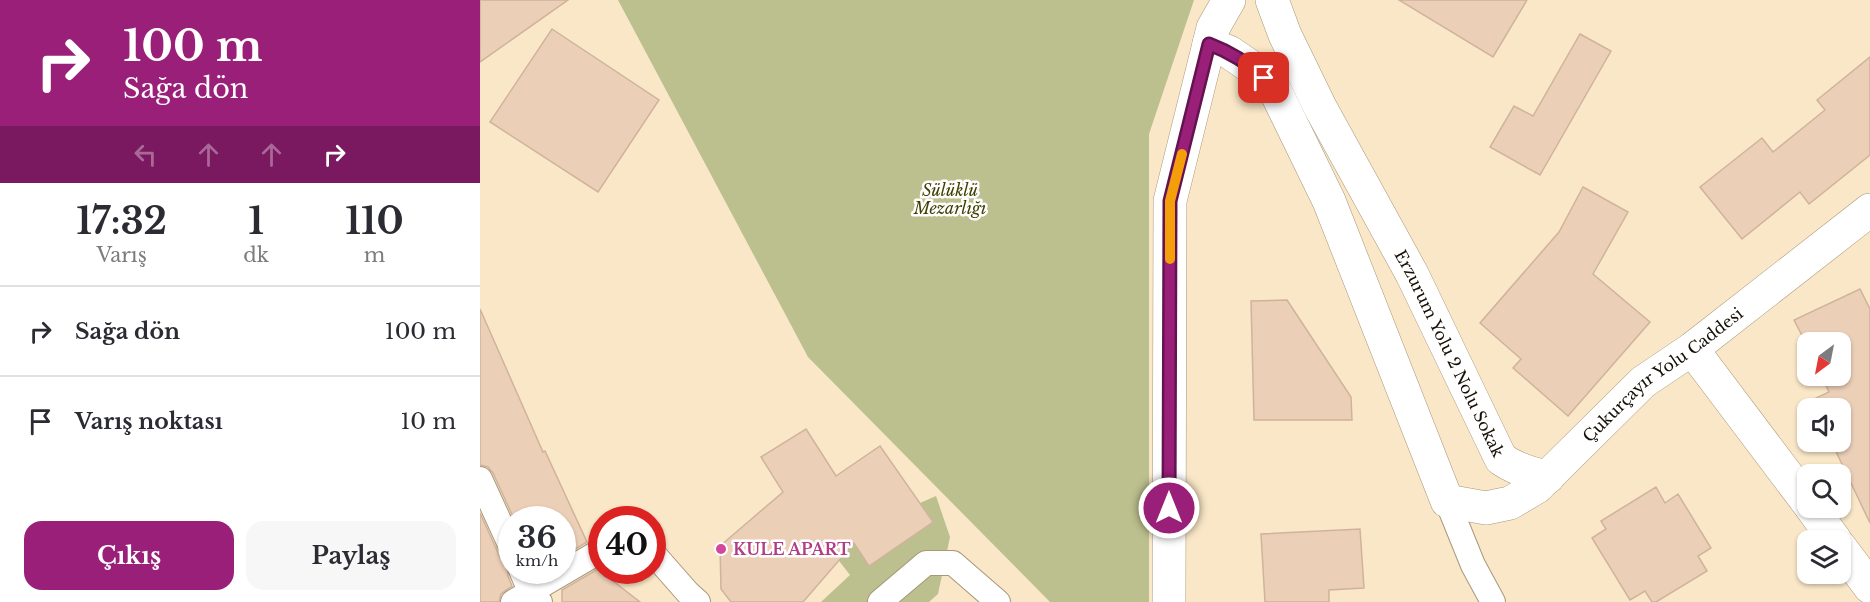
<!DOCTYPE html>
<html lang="tr">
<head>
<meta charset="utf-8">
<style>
	body { margin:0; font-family:"Libre Baskerville",serif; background:#f7f7f7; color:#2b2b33; height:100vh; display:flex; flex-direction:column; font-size:22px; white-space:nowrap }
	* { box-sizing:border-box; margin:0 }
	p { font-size:20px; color:#7c7c81 }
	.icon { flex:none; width:33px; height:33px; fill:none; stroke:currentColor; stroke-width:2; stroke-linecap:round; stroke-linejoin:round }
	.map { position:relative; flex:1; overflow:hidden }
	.details { display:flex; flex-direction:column; background:#fff; width:480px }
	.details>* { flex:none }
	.hud { background:#991f79; color:#fff; overflow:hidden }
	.needle { width:39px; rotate:212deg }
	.tools { position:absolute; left:1317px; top:332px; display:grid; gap:12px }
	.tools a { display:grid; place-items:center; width:54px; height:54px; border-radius:12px; background:#fff; box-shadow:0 2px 4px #0004; font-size:30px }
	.speed { position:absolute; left:18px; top:506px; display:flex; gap:12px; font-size:30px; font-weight:700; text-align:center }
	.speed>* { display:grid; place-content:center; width:78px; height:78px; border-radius:50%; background:#fff; box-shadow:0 2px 4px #0004; line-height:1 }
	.speed small { font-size:15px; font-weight:400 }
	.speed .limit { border:9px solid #d22; background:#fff; color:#111 }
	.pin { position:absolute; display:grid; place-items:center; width:51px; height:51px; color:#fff; margin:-26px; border-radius:12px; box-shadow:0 3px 9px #0006 }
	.me { position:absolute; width:66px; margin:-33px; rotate:0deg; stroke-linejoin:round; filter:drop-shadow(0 0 4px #0008) }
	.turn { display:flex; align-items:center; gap:21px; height:126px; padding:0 24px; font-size:27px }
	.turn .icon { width:78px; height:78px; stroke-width:2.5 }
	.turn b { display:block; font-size:42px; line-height:51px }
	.lanes { display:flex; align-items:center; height:57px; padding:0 24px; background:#0003; justify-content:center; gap:30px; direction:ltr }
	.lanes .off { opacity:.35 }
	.eta { display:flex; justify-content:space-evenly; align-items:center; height:102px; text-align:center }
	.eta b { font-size:36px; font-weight:800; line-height:42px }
	.cta { display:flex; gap:12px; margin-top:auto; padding:12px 24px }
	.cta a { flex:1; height:69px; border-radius:18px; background:#991f79; color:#fff; font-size:24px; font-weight:800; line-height:69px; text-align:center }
	.cta a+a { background:#f7f7f7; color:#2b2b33 }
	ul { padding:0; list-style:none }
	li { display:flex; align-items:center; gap:18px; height:90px; padding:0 24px; border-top:2px solid #e1e1e2 }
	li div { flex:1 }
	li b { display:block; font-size:22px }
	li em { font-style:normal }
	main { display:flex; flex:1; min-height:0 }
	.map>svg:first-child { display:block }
	.green { fill:#bcc08e }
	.building { fill:#eccfb7; stroke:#d0b39c; stroke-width:1.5 }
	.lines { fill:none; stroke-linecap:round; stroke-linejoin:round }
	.street-casing { stroke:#a89779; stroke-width:26 }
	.secondary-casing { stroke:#a89779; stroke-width:34 }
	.street { stroke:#fff; stroke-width:24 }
	.secondary { stroke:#fff; stroke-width:33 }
	.route-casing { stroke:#63144f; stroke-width:15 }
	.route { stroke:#991f79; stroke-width:10 }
	.slow { stroke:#f59e0b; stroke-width:10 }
	.hotel-dot { fill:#d1479c; stroke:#fff; stroke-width:2 }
	.labels { text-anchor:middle; stroke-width:5; stroke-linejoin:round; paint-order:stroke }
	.park-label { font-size:16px; font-style:italic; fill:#3e4100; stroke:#fff }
	.street-label { font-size:16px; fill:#171006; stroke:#fff }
	.hotel-label { font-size:16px; font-weight:bold; fill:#b23c85; stroke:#fff; text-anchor:start }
</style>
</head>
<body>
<main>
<section class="details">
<div class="hud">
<div class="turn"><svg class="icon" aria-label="right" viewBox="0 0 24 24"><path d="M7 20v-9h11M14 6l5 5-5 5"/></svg><div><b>100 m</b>Sağa dön</div></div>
<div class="lanes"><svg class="icon off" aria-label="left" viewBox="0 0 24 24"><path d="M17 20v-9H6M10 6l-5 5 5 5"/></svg><svg class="icon off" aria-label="ahead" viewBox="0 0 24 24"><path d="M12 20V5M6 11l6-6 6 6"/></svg><svg class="icon off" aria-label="ahead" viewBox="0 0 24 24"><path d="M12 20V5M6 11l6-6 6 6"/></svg><svg class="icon" aria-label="right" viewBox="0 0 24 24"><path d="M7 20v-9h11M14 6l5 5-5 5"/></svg></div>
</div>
<div class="eta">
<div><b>17:32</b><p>Varış</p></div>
<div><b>1</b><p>dk</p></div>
<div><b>110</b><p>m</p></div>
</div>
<ul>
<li><svg class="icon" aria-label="right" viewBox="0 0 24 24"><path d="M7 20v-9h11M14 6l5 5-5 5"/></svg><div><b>Sağa dön</b></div><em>100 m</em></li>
<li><svg class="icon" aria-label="arrive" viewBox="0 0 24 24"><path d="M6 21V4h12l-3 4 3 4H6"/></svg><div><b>Varış noktası</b></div><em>10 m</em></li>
</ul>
<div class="cta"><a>Çıkış</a><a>Paylaş</a></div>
</section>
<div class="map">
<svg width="1390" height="602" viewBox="0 0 1390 602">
	<rect width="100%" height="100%" fill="#f9e7c7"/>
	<g class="green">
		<polygon points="138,0 714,0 669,134 669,602 570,602 328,357"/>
		<polygon points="456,496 470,537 458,594 449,602 341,602 370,575 346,544"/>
	</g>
	<g class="building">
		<polygon points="0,0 88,0 0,62"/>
		<polygon points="919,0 1047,0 1013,57"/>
		<polygon points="72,29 179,100 118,192 10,122"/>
		<polygon points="1100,34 1131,51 1060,175 1010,147 1034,106 1053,116"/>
		<polygon points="1390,57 1390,155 1329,204 1320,192 1262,239 1220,187 1282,138 1293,152 1345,110 1337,100"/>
		<polygon points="1103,187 1148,212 1113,274 1170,322 1088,416 1033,368 1041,359 1000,323 1079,232"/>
		<polygon points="1380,289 1390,309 1390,523 1351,441 1360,441 1360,408 1336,408 1332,400 1349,392 1341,375 1360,375 1360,342 1328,342 1328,347 1314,320"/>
		<polygon points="807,300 871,397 872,420 774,420 771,301"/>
		<polygon points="0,309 63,452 65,451 107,542 82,557 82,519 34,519 13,473 8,467 0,465"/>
		<polygon points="326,429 356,476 400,446 453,522 389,566 374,543 323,602 251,602 241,589 240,546 303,492 281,457"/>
		<polygon points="1176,487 1185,503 1198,494 1231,548 1218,556 1227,571 1176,602 1172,602 1165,591 1150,600 1112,538 1126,529 1121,521"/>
		<polygon points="0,513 19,555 27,568 28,576 32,586 21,594 19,602 0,602"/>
		<polygon points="880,529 884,588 849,590 849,602 785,602 781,534"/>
		<polygon points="118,569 119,570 160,602 82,602 82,590"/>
	</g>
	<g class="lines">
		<defs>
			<g id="street">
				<polyline points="0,479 32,549"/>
				<polyline points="967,501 993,565 1013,602"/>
				<polyline points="172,552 208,593 218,602"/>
				<polyline points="41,570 50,591 60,602"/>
				<polyline points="33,602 122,550"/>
				<polyline points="400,602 446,563 473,563 518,602"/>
			</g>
			<g id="secondary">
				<path id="s1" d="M792,0L805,35L840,107L932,274L1021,459C1036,469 1050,474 1068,477"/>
				<path id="s2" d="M729,44L749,52L774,69L794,88L849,201L967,501L1006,508L1030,503L1057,487L1163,382L1212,349L1390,210"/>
				<polyline points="1212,349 1328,503"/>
				<polyline points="1331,507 1355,540"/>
				<polyline points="1360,547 1390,587"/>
				<polyline points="689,602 690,201 733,28 749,0"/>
			</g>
		</defs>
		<use href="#street" class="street-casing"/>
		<use href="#secondary" class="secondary-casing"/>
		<use href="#street" class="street"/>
		<use href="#secondary" class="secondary"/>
	</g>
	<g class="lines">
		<defs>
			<path id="route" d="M689,508L690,201L729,44C750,52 768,63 784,78"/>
		</defs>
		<use href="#route" class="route-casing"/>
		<use href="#route" class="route"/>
		<polyline class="slow" points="690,259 690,201 702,154"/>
	</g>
	<circle class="hotel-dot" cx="241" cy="549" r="6"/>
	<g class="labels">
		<g class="park-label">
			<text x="470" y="196">Sülüklü<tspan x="470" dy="18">Mezarlığı</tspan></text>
		</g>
		<g class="street-label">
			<text dy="6" stroke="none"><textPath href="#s1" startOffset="396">Erzurum Yolu 2 Nolu Sokak</textPath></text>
			<text dy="6" stroke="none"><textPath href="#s2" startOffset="792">Çukurçayır Yolu Caddesi</textPath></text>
		</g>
		<g class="hotel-label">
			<text x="253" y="555">KULE APART</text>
		</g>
	</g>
</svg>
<div class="tools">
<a><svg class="needle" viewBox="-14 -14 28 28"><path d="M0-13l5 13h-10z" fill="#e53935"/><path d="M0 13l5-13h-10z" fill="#7c7c81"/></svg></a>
<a><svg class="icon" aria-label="sound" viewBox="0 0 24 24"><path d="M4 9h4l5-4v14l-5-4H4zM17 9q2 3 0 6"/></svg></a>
<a><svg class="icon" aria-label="search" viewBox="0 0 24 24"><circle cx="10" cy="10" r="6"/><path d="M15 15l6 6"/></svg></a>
<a><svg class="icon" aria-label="layers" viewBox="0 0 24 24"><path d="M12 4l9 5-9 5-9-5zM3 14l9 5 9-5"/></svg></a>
</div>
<div class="speed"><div>36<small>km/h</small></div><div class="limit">40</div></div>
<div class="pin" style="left:784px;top:78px;background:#d93025"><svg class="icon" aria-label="arrive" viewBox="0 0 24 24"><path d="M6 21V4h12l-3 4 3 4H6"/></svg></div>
<svg class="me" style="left:689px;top:508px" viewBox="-20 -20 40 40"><circle r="17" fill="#991f79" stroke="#fff" stroke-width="3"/><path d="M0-11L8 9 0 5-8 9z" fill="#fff"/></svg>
</div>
</main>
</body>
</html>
